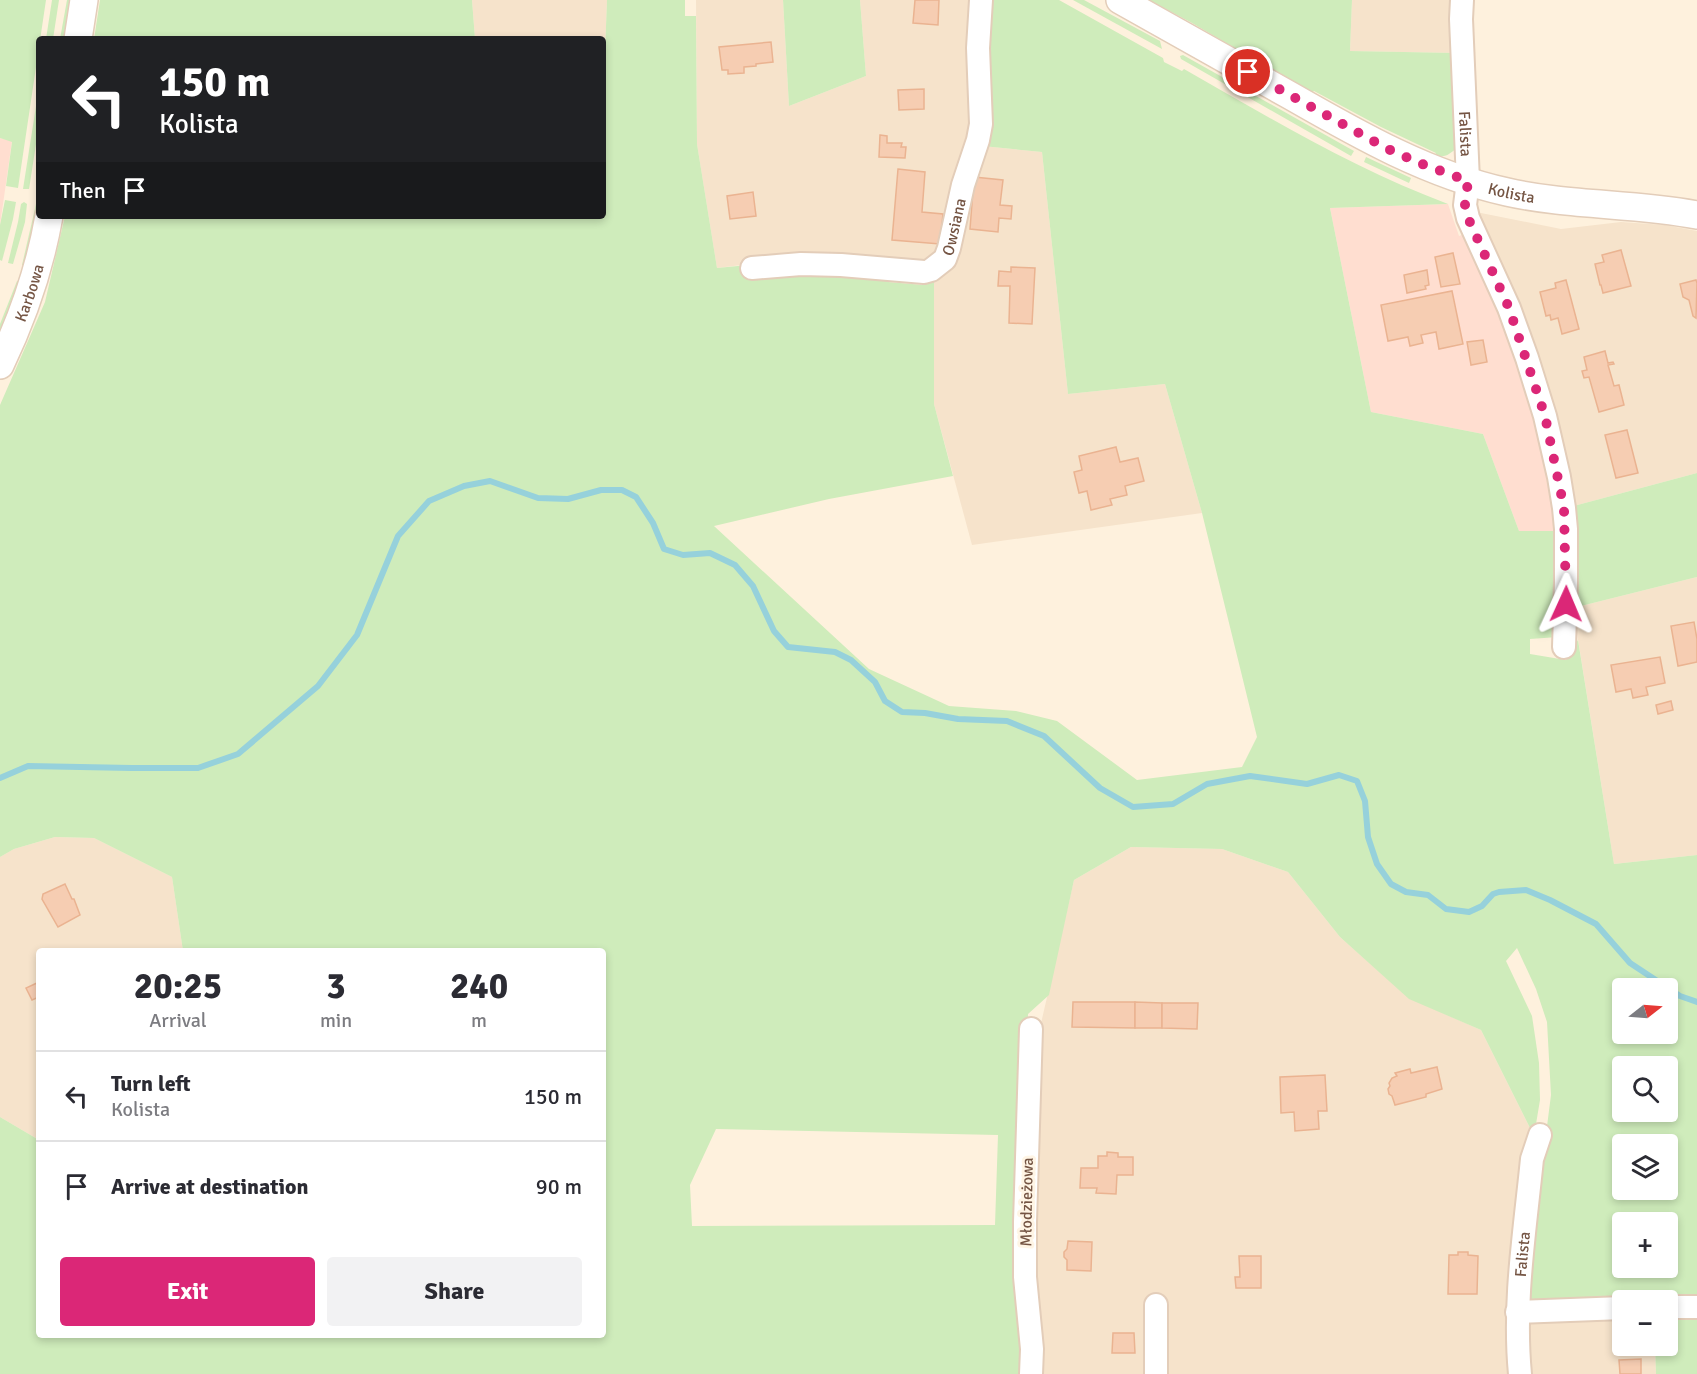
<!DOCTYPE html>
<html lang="en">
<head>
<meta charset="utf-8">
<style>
	body { margin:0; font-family:Signika,sans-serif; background:#f2f2f3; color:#2b2b33; height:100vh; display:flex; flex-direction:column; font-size:22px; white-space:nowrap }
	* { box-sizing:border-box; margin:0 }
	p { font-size:20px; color:#7c7c81 }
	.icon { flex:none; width:33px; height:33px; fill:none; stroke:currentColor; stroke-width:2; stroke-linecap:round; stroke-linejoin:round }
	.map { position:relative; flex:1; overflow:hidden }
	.side { position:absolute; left:36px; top:948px; width:570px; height:390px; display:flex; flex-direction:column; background:#fff; border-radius:6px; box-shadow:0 3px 9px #0003 }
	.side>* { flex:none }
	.top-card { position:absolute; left:36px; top:36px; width:570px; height:183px; border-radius:6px; box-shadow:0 3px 9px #0003; background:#202124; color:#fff; overflow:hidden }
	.needle { width:39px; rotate:73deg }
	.fabs { position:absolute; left:1612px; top:978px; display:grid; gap:12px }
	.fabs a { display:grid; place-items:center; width:66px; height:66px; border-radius:6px; background:#fff; box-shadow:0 3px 9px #0003; font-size:30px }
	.pin { position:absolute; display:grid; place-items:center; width:51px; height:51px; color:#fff; margin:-26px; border:3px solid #fff; border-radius:50%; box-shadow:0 2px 6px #0007 }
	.me { position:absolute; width:66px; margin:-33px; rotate:1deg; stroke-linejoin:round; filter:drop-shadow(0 0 4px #0008) }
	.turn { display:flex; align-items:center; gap:21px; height:126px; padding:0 24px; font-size:27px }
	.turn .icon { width:78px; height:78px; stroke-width:2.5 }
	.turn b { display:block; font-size:42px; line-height:51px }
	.then { display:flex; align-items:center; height:57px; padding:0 24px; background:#0003; gap:12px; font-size:22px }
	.eta { display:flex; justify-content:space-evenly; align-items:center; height:102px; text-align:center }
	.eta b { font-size:36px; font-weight:800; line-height:42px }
	.cta { display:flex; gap:12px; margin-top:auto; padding:12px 24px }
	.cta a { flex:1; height:69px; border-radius:6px; background:#db2777; color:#fff; font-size:24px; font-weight:800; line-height:69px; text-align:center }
	.cta a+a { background:#f2f2f3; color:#2b2b33 }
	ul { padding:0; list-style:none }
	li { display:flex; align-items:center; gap:18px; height:90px; padding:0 24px; border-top:2px solid #e1e1e2 }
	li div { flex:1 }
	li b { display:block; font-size:22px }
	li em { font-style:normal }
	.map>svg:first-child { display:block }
	.residential { fill:#f6e3cb }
	.commercial { fill:#ffded0 }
	.green { fill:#cfecbb; fill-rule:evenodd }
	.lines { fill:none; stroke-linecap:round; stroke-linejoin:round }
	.stream { stroke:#96d1db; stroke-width:6 }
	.building { fill:#f6cdb2; stroke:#eab391; stroke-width:1.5 }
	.minor-casing { stroke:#e3cdb9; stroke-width:26 }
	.tertiary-casing { stroke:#e3cdb9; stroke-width:30 }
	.minor { stroke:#fff; stroke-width:22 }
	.tertiary { stroke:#fff; stroke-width:27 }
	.route { stroke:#db2777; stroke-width:10; stroke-dasharray:0 18 }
	.labels { text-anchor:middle; stroke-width:6; stroke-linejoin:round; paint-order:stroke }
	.street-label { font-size:16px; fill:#755544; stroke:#fff5e5 }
</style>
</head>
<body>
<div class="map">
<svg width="1697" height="1374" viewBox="0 0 1697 1374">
	<rect width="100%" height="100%" fill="#fef1dd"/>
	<g class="residential">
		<polygon points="472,0 607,0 603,104 603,39 475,39"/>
		<polygon points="696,0 783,0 789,106 866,76 860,0 974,0 977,106 943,248 929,263 800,258 717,268 697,144"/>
		<polygon points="1352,0 1457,0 1457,53 1350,51"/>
		<polygon points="982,146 1042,152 1068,394 1165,384 1202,513 972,545 934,404 934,274"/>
		<polygon points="1476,212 1561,229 1621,222 1665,225 1697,231 1697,473 1570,507"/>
		<polygon points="1697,577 1697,855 1614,864 1573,608"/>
		<polygon points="55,837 94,838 172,877 183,951 39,951 39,1140 0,1117 0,857 14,849"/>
		<polygon points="1131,847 1222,849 1288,872 1340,937 1409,998 1481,1030 1534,1136 1516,1374 1035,1374 1029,1276 1039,1032 1074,880"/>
		<polygon points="1623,1315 1623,1346 1655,1346 1656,1374 1526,1374 1525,1323"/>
	</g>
	<g class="commercial">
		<polygon points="0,138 12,141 0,225"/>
		<polygon points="1448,204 1459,236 1465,234 1486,272 1541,417 1560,531 1519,531 1483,434 1371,412 1330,208"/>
	</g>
	<g class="green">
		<polygon points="0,0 46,0 18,188 6,186 12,142 0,138"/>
		<polygon points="52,0 59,0 53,39 46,39"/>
		<polygon points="67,0 74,0 64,39 60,39"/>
		<polygon points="100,0 472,0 475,39 94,39"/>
		<path d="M607,0H685V16H696L697,144L717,268L748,265L887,272L888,282L924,285L925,276L934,274V404L953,476L829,499L714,526L869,669L949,706L1016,711L1057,721L1137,780L1242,767L1257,737L1202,513L1165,384L1068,394L1042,152L982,146L990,0H1059L1163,58L1164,62L1182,71L1184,69C1270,118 1354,169 1448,204L1330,208L1371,412L1483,434L1519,531H1560L1558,637L1530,639V654L1566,660L1578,640L1614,864L1697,855V1297L1528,1303L1525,1298L1551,1095L1547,1022L1536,989L1517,948L1506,961L1532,1016L1539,1063L1540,1100L1534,1136L1481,1030L1409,999L1340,937L1288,872L1222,849L1131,847L1074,880L1049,995L1028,1014L1019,1223L1024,1374H0V1117L39,1140V1335H603V951H183L172,877L94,838L55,837L14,849L0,857V405L45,302L65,216H603V104ZM1623,988H1668V1034H1623ZM1623,1066H1668V1112H1623ZM716,1129L998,1135L995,1225L692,1226L690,1185ZM1623,1144H1668V1190H1623ZM1623,1222H1668V1268H1623Z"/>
		<polygon points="783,0 860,0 866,76 789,106"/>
		<polygon points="1073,0 1084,0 1160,41 1162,49"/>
		<path d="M1149,0H1352L1350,51L1457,53V148C1450,153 1446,159 1435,155L1436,153L1381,127L1314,91L1311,93L1192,23Z"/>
		<polygon points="1183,55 1354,151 1351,156 1181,59 1180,56"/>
		<polygon points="39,87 39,125 29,189 23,189"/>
		<polygon points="1366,157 1411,178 1409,183 1364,162"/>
		<polygon points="5,200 16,202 13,219 2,261 0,260 0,225"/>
		<polygon points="24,202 27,204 25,222 13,264 8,263 18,222 21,204"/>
		<polygon points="36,204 39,205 39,216 28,267 22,265"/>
		<polygon points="17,281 23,283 0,344 0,324"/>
		<polygon points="1697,473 1697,577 1573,608 1570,507"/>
		<polygon points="1668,1314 1697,1314 1697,1374 1656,1374 1655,1346 1668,1346"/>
	</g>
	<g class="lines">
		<polyline class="stream" points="0,778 28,766 132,768 198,768 238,754 318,686 357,635 398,536 429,501 464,486 490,481 538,498 568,499 601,490 622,490 636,497 653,523 664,549 683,555 710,553 735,565 753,586 774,631 788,647 835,652 851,660 875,682 885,701 902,712 925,713 958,719 1007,721 1044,736 1100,788 1133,807 1173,804 1207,784 1250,776 1307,784 1339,775 1357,781 1365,801 1368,837 1377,864 1391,884 1406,892 1428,895 1446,909 1469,912 1482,906 1493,894 1499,892 1526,890 1550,900 1596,924 1630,963 1680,996 1697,1002"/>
	</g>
	<g class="building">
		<polygon points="915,0 939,0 938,25 913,23"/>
		<polygon points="771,42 773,62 756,64 756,66 744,67 744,73 728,74 728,70 722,70 719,47"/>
		<polygon points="924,89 924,109 899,110 898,90"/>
		<polygon points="880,135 887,136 887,143 902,143 901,147 906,147 905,158 879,157"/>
		<polygon points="898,169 925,172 922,212 943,214 940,244 892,240"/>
		<polygon points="974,177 1003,180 1000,205 1012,206 1011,219 999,218 998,232 970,229"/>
		<polygon points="753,192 756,216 730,219 727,196"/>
		<polygon points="1621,250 1631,286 1603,293 1601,285 1600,285 1595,264 1604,262 1602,255"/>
		<polygon points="1453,253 1460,284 1441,287 1435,257"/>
		<polygon points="1011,267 1035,268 1032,324 1009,323 1010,286 998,286 999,271 1011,272"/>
		<polygon points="1427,270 1429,285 1425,286 1426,289 1407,293 1404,275"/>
		<polygon points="1566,280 1579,329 1562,334 1558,318 1551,320 1550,315 1546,316 1540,292 1556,288 1555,283"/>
		<polygon points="1696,280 1697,283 1696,318 1693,316 1689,300 1683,297 1680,284"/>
		<polygon points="1452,291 1463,344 1439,349 1436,332 1421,335 1423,343 1410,346 1408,337 1388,341 1381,305"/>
		<polygon points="1483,340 1487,362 1471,365 1467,342"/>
		<polygon points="1605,351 1608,363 1613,362 1614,364 1608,365 1614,386 1619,385 1624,405 1599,412 1589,377 1584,378 1582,371 1587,370 1584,357"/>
		<polygon points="1627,430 1638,473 1616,478 1605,435"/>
		<polygon points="1116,447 1120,462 1138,458 1144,481 1125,486 1127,495 1110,499 1112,505 1091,510 1087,491 1079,493 1074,472 1082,470 1079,456"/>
		<polygon points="1694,622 1697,639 1697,662 1678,666 1671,626"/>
		<polygon points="1660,657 1665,683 1646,687 1648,695 1633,698 1631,689 1616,692 1611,665"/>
		<polygon points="1671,701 1673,710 1658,714 1656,705"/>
		<polygon points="65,884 72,899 74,899 80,915 58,927 42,899 43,894"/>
		<polygon points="39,982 39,997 32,1000 26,988"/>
		<polygon points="1073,1002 1135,1002 1135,1028 1072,1027"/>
		<polygon points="1135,1002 1162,1003 1162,1028 1135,1028"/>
		<polygon points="1162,1003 1198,1003 1197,1029 1162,1028"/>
		<polygon points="1437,1067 1442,1089 1426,1094 1426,1097 1395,1105 1392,1096 1389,1094 1388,1089 1390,1086 1389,1083 1392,1078 1397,1076 1395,1073 1410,1069 1411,1073"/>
		<polygon points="1325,1075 1327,1111 1318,1111 1319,1129 1295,1131 1294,1112 1281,1113 1280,1077"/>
		<polygon points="1107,1152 1118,1153 1118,1157 1133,1157 1133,1175 1117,1175 1116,1194 1096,1193 1097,1188 1080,1188 1081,1168 1098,1168 1098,1156 1107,1156"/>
		<polygon points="1068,1241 1092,1242 1091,1271 1067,1270 1067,1260 1064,1257 1064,1252 1067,1249"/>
		<polygon points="1458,1252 1468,1252 1468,1255 1478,1256 1477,1294 1448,1294 1449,1255 1458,1255"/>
		<polygon points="1239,1256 1261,1256 1261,1288 1236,1288 1235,1277 1240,1277"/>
		<polygon points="1113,1333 1134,1333 1135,1353 1112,1353"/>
		<polygon points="1641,1359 1641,1374 1620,1374 1619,1360"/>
	</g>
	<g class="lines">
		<defs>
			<g id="minor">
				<path id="s1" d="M1462,0L1461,19L1468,181L1465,205L1468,218L1509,308L1527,358L1545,416L1559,477L1564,508L1566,529V582L1564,647"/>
				<path id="s2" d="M752,268L801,264L841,265L924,272L931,270L945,259L949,248L963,185L978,140L981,124L978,48L981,0"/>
				<polyline points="1031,1029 1025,1222 1025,1277 1032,1349 1031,1374"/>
				<polyline points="1668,1307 1697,1307"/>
				<polyline points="1517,1312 1623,1308"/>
				<polyline points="1156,1374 1156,1305"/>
				<path id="s3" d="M1520,1374C1513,1302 1525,1230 1532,1159L1540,1135"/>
			</g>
			<g id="tertiary">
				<path id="s4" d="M1120,0C1177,32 1234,64 1291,96C1359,135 1429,175 1507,192C1569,206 1634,203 1697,215"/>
				<polyline points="78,39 84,0"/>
				<path id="s5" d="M0,365C23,317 40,268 49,216"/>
			</g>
		</defs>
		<use href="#minor" class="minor-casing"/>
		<use href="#tertiary" class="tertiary-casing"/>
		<use href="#minor" class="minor"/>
		<use href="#tertiary" class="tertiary"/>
	</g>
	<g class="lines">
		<polyline class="route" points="1248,72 1388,149 1422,164 1468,181 1465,205 1468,218 1509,308 1545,416 1564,508 1566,604"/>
	</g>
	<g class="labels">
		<g class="street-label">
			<text dy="6" stroke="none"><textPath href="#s1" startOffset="134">Falista</textPath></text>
			<text dy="6" stroke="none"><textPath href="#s4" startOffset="438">Kolista</textPath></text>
			<text dy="6" stroke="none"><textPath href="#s2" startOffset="231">Owsiana</textPath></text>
			<text dy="6" stroke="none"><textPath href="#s5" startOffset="78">Karbowa</textPath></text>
			<text transform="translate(1026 1202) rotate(-89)" y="6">Młodzieżowa</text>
			<text dy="6" stroke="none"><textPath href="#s3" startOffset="120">Falista</textPath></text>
		</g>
	</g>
</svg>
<div class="fabs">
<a><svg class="needle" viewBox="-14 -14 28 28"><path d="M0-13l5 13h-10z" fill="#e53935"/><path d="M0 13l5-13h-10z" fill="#7c7c81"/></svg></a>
<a><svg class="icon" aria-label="search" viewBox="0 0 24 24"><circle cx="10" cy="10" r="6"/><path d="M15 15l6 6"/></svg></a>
<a><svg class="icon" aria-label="layers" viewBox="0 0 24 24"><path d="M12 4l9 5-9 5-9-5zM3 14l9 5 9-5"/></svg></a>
<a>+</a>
<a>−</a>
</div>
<div class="pin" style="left:1248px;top:72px;background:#d93025"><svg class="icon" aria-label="arrive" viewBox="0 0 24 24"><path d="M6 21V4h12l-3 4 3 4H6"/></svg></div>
<svg class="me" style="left:1566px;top:604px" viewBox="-20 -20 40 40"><path d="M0-17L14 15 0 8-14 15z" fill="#db2777" stroke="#fff" stroke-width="4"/></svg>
<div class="top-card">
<div class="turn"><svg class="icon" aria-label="left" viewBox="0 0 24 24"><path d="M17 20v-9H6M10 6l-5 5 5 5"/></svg><div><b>150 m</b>Kolista</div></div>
<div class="then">Then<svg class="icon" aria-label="arrive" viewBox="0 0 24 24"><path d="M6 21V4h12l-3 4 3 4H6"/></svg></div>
</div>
<section class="side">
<div class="eta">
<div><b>20:25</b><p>Arrival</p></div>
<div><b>3</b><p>min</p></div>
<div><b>240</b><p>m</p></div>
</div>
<ul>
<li><svg class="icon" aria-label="left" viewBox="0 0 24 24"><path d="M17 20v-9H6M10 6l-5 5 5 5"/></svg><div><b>Turn left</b><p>Kolista</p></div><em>150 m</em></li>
<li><svg class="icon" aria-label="arrive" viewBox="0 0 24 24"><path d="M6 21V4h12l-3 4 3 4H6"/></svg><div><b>Arrive at destination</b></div><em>90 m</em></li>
</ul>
<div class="cta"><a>Exit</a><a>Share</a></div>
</section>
</div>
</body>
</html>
